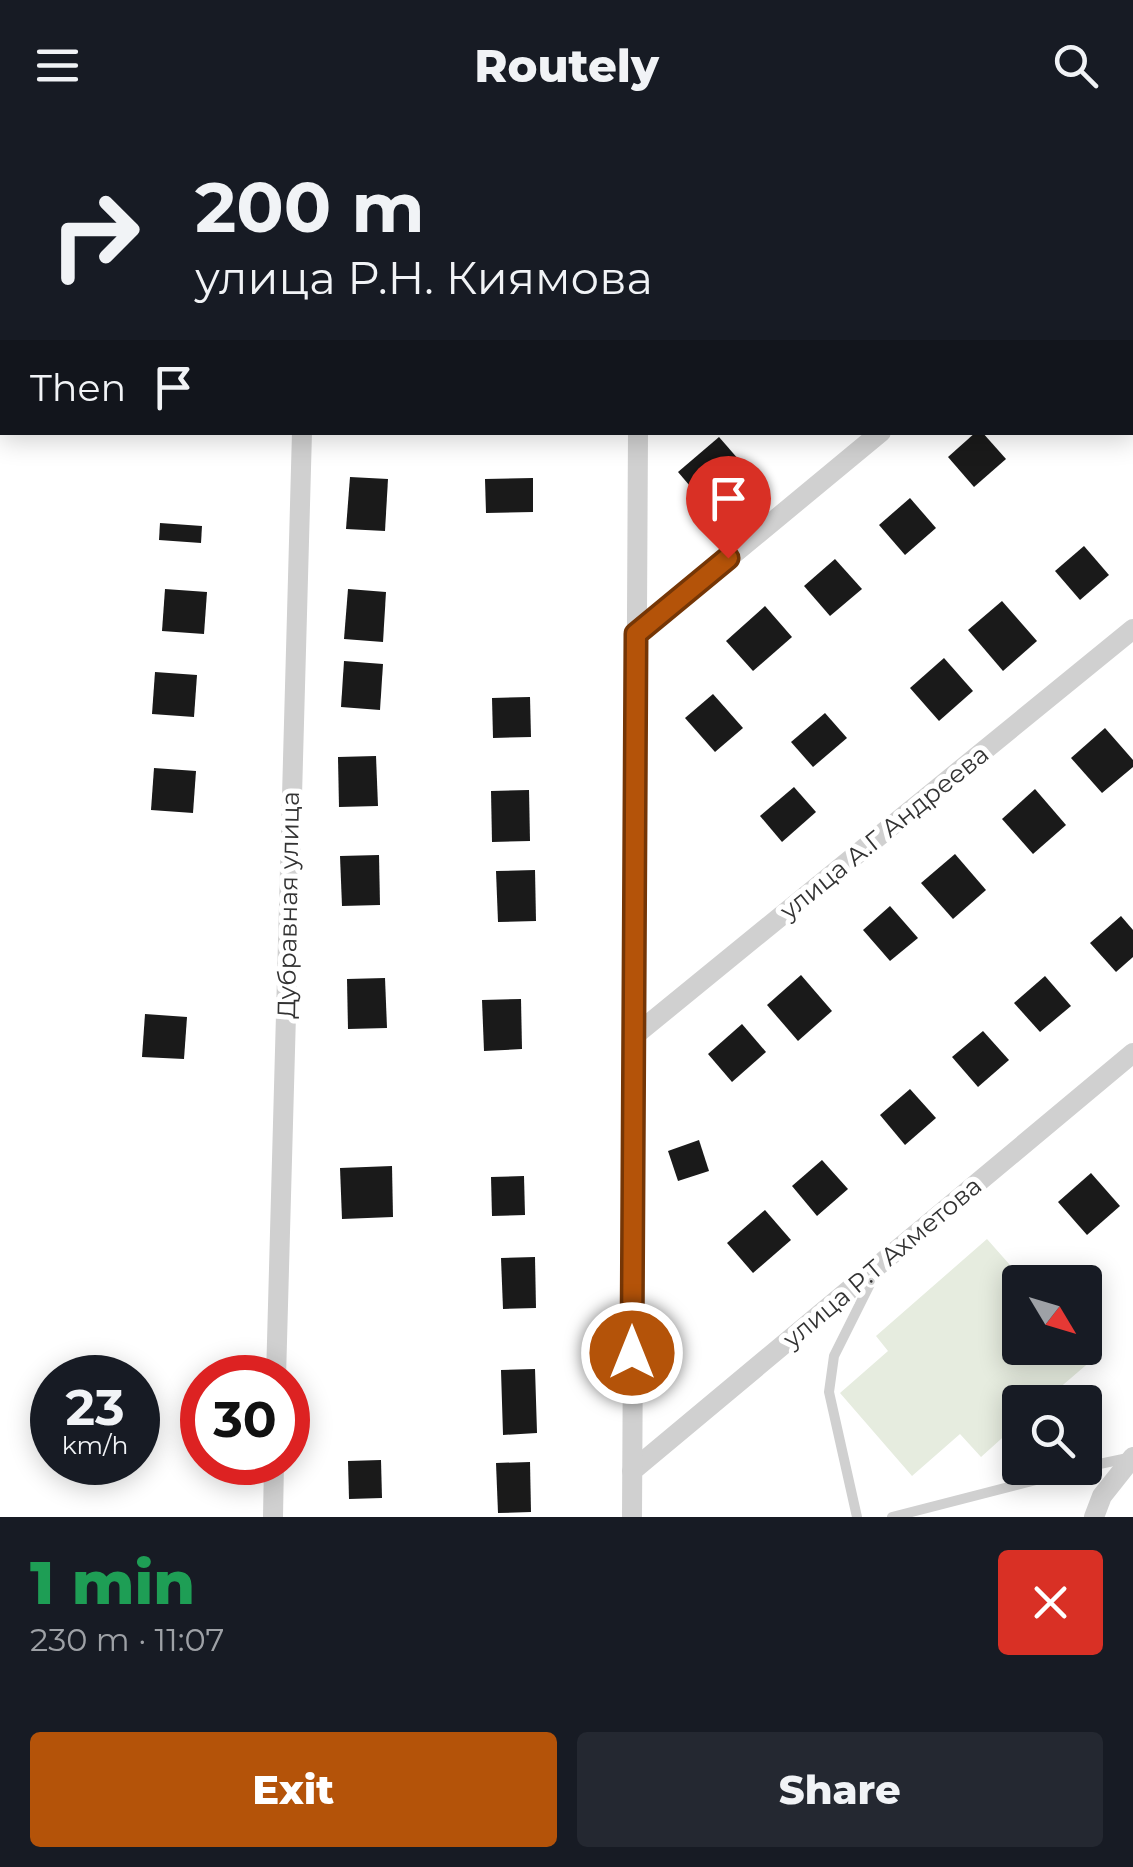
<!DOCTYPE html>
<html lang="en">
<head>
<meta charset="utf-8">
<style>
	body { margin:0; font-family:Montserrat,sans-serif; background:#242831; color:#f1f3f6; height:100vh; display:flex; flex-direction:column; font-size:38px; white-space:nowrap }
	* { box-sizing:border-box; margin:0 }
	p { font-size:32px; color:#9ea1a6 }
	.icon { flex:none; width:55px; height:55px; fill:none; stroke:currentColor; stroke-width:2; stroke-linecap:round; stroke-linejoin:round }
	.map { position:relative; height:1387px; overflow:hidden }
	.panel { display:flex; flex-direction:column; background:#171b24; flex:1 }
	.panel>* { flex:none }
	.top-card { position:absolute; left:0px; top:0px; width:1135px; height:305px; box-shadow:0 5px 25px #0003; background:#171b24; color:#f1f3f6; overflow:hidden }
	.needle { width:65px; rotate:128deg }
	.tools { position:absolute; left:1002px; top:1135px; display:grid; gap:20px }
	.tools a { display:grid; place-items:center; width:100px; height:100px; border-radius:10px; background:#171b24; box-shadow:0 5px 25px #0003; font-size:50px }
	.speed { position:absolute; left:30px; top:1225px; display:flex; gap:20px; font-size:50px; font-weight:700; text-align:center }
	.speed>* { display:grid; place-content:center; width:130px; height:130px; border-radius:50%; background:#171b24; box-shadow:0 5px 25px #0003; line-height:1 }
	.speed small { font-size:25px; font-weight:400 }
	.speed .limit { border:15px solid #d22; background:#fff; color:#111 }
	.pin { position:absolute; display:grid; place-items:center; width:85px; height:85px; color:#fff; margin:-102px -42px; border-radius:50% 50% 50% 0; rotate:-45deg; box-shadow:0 0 10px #0007 }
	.pin .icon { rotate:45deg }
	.me { position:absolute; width:110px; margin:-55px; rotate:0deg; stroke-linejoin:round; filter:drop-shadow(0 0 8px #0008) }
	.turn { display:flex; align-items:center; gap:35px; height:210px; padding:0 30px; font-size:45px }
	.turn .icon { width:130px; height:130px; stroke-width:2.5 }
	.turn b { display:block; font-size:70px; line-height:85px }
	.then { display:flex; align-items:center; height:95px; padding:0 30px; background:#0003; gap:20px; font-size:38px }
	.round { display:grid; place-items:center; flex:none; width:105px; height:105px; border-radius:10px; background:#242831 }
	.headline { display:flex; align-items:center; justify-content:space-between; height:170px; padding:0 30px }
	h1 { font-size:60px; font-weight:800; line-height:75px; color:#1e9e55 }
	.action { display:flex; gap:20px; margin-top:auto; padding:20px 30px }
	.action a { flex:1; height:115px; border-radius:10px; background:#b45309; color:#fff; font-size:40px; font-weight:800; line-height:115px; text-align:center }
	.action a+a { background:#242831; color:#f1f3f6 }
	header { display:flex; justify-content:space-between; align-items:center; height:130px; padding:0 30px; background:#171b24; font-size:45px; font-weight:800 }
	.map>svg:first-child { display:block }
	.green { fill:#e6ecdf }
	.building { fill:#1a1a1a }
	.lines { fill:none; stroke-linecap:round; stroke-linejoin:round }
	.service { stroke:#d0d0d0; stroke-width:10 }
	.minor { stroke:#d0d0d0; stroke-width:20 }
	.route-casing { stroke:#753606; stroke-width:25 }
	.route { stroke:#b45309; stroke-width:18 }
	.labels { text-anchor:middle; stroke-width:10; stroke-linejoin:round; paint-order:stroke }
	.street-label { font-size:25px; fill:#333; stroke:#fff }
</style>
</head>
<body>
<header><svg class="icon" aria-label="menu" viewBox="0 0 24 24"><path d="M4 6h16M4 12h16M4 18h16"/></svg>Routely<svg class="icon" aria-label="search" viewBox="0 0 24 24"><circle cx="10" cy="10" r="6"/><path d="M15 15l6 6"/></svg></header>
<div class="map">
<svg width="1133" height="1387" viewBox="0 0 1133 1387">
	<rect width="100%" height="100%" fill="#fff"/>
	<polygon class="green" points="987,1109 1025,1152 1020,1152 1020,1218 1081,1218 1092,1230 1043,1272 1020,1272 1020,1292 981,1327 960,1304 912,1346 840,1263 888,1221 876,1206"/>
	<g class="building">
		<polygon points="976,302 982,302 1006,329 974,357 948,327"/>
		<polygon points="719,307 760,354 719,390 678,342"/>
		<polygon points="350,347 388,349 385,401 346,399"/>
		<polygon points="533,348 533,382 486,383 485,349"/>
		<polygon points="910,368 936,398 905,425 879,395"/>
		<polygon points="160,393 202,396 201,413 159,410"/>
		<polygon points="1084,416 1109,445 1080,470 1055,441"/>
		<polygon points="835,429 862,459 830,486 804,456"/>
		<polygon points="165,459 207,462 204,504 162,501"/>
		<polygon points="348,459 386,462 383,512 344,509"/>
		<polygon points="1002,471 1037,511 1003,541 968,500"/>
		<polygon points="765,476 792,507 753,541 726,511"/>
		<polygon points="944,528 973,561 939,591 910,558"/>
		<polygon points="344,531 383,534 380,580 341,577"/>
		<polygon points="155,542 197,545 194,587 152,584"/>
		<polygon points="713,564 743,598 715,622 685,588"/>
		<polygon points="530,567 531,607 493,608 492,568"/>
		<polygon points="825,583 847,608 813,637 791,612"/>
		<polygon points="1105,598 1133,630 1133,637 1102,663 1071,628"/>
		<polygon points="376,626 378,676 339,677 338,627"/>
		<polygon points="154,638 196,641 193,683 151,680"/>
		<polygon points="794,657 816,682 782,712 760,686"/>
		<polygon points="1035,659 1066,695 1033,724 1002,689"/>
		<polygon points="529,660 530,711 492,712 491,661"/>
		<polygon points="955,724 986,760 953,789 921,753"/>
		<polygon points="379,725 380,775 342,776 340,726"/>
		<polygon points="535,740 536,791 498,792 496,741"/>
		<polygon points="890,776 918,808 890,831 863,800"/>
		<polygon points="1121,786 1133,800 1133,827 1116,842 1090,813"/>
		<polygon points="801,845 832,881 798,911 767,875"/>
		<polygon points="1045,846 1071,876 1040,902 1014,873"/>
		<polygon points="385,848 387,898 348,899 347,849"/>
		<polygon points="521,869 522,919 484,921 482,870"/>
		<polygon points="145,884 187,887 184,929 142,927"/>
		<polygon points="742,894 766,922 732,952 708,924"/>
		<polygon points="983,901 1009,930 978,957 952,927"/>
		<polygon points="910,959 936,988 905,1015 880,985"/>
		<polygon points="699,1010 709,1041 678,1051 668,1021"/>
		<polygon points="822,1030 848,1059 817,1086 792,1056"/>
		<polygon points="392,1036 393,1087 342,1089 340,1038"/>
		<polygon points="1091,1043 1120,1076 1087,1105 1058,1072"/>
		<polygon points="524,1046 525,1085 492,1086 491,1047"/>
		<polygon points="765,1080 791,1110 753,1143 727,1113"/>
		<polygon points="535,1127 536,1178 503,1179 501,1128"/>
		<polygon points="535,1239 537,1303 503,1305 501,1240"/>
		<polygon points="381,1330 382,1368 349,1369 348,1331"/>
		<polygon points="530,1332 531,1382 498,1383 496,1333"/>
	</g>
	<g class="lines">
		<g class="service">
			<polyline points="1085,1337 1128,1328"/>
			<polyline points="857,1387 829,1262 834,1226 874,1146"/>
			<polyline points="892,1387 1083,1338"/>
		</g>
		<g class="minor">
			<polyline points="312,2 312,0"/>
			<polyline points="639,2 639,0"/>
			<polyline points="768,2 771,0"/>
			<polyline points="1132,96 1133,96"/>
			<polyline points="637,504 881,302"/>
			<polyline points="634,906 1133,499"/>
			<polyline points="276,1248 302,302"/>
			<polyline points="632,1341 1133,923"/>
			<polyline points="273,1387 274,1332"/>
			<polyline points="632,1387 638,302"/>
			<polyline points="1094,1387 1102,1366 1133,1327"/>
		</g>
	</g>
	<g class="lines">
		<defs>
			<polyline id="route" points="632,1223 636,504 728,428"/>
		</defs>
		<use href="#route" class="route-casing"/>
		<use href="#route" class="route"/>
	</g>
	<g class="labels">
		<g class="street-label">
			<text transform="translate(884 702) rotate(-39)" y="9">улица А.Г Андреева</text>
			<text transform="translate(288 775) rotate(-89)" y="9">Дубравная улица</text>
			<text transform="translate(882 1132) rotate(-40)" y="9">улица Р.Т Ахметова</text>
		</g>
	</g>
</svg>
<div class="tools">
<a><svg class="needle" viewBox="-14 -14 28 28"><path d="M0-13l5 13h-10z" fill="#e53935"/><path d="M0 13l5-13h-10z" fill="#9ea1a6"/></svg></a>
<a><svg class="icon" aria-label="search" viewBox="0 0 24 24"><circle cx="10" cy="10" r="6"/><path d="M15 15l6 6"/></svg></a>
</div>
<div class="speed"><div>23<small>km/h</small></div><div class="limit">30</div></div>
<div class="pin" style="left:728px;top:428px;background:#d93025"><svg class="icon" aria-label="arrive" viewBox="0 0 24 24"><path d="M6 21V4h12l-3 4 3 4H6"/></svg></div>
<svg class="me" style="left:632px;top:1223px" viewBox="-20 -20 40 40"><circle r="17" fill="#b45309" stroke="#fff" stroke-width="3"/><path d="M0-11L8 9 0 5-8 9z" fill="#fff"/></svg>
<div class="top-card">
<div class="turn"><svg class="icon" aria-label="right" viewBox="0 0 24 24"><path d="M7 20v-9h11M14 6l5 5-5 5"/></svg><div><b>200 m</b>улица Р.Н. Киямова</div></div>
<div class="then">Then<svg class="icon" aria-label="arrive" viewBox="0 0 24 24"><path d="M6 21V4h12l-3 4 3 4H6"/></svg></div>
</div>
</div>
<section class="panel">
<div class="headline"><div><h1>1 min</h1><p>230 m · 11:07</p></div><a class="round" style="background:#d93025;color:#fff"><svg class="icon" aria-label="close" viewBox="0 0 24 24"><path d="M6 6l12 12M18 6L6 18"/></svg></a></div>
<div class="action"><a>Exit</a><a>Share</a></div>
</section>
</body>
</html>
